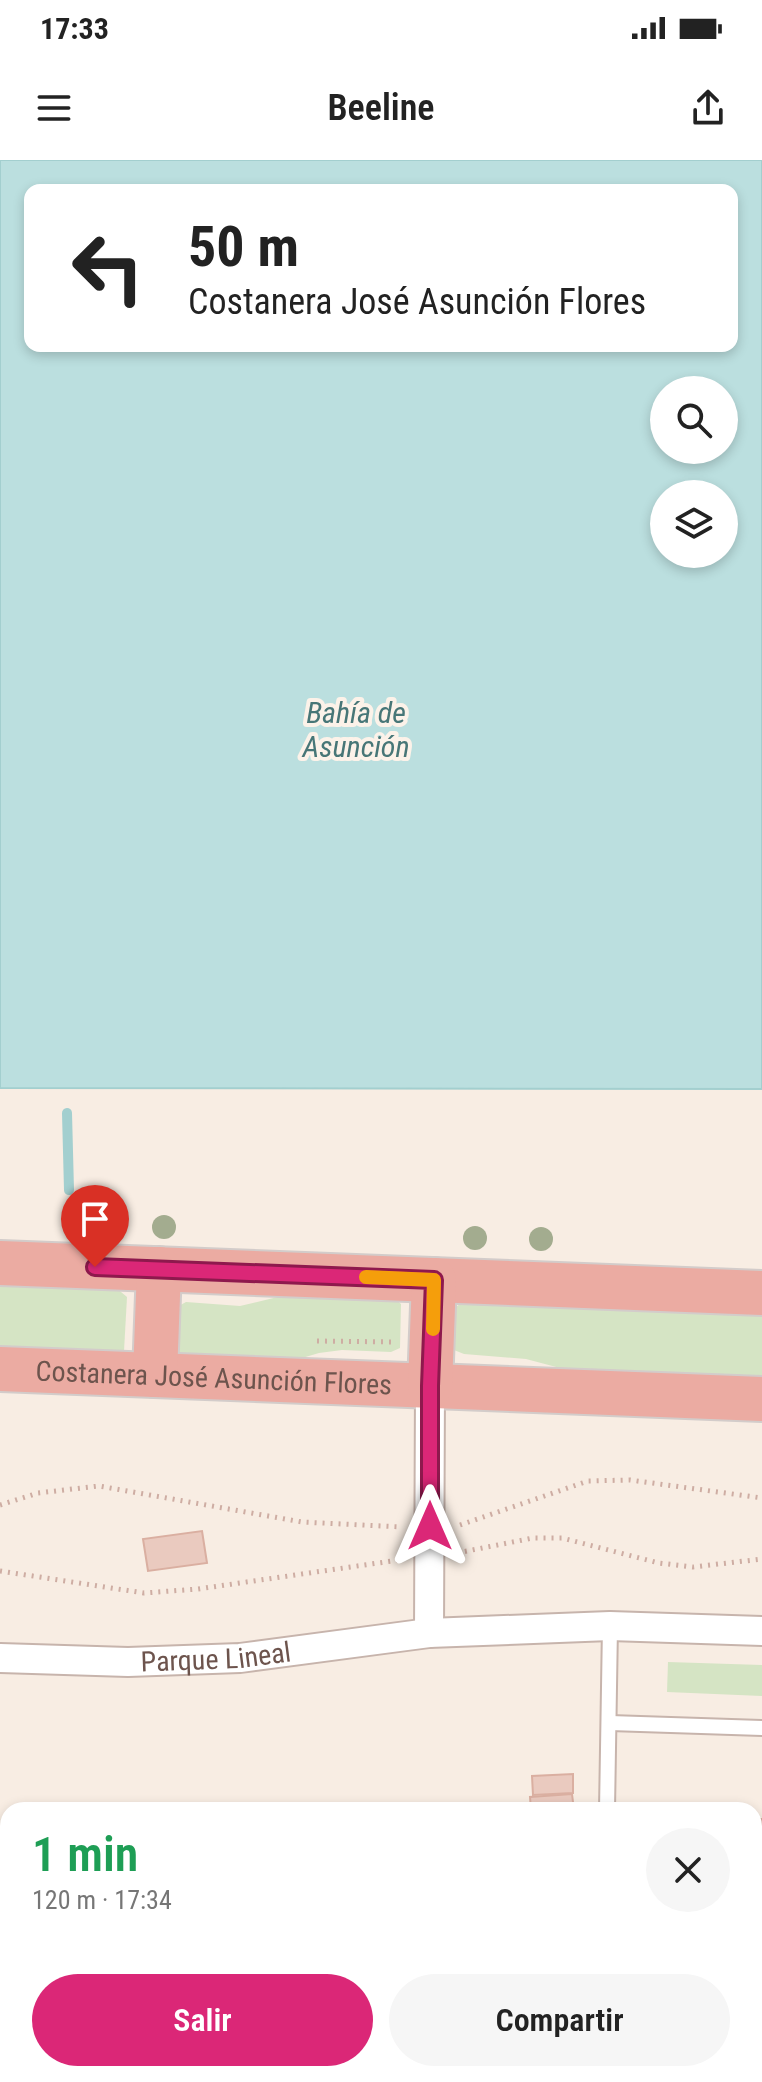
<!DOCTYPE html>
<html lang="es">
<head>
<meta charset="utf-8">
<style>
	body { margin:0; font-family:"Roboto Condensed",sans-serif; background:#f6f6f6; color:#222; height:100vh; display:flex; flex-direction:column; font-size:30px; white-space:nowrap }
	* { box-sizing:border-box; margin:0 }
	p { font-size:26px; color:#767676 }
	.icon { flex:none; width:44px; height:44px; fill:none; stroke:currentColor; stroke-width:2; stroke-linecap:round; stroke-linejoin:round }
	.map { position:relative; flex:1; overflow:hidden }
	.sheet { position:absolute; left:0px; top:1642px; width:762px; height:280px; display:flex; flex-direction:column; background:#fff; border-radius:24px 24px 0 0; box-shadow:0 4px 12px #0003 }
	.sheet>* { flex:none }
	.banner { position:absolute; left:24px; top:24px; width:714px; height:168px; border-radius:16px; box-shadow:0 4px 12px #0003; background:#fff; color:#222; overflow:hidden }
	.fabs { position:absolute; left:650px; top:216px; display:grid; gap:16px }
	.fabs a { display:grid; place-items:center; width:88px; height:88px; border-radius:50%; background:#fff; box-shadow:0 4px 12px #0003; font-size:40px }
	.pin { position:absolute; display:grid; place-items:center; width:68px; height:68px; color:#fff; margin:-82px -34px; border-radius:50% 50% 50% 0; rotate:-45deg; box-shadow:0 0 8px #0007 }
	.pin .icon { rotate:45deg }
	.me { position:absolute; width:88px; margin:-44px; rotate:0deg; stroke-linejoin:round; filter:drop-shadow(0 0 6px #0008) }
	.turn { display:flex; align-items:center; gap:28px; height:168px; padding:0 32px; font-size:36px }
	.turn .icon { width:104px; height:104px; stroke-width:2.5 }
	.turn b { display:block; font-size:56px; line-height:68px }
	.round { display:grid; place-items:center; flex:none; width:84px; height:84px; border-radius:42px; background:#f6f6f6 }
	.head { display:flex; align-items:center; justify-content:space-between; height:136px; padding:0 32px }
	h1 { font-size:48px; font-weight:600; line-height:60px; color:#1e9e55 }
	.action { display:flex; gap:16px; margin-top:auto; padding:16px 32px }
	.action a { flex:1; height:92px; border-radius:48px; background:#db2777; color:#fff; font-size:32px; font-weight:600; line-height:92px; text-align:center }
	.action a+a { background:#f6f6f6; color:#222 }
	.status { display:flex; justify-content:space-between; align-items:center; height:56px; padding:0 40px; background:#fff; direction:ltr }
	.status svg { height:22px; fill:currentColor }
	header { display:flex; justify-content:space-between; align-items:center; height:104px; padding:0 32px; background:#fff; font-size:36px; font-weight:600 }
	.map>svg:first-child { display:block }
	.green { fill:#d5e4c4 }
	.water { fill:#bbdfdf; stroke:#a3cfcf; stroke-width:2; fill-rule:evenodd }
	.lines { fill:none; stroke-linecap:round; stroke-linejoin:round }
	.stream { stroke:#a3cfcf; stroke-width:10 }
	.building { fill:#eacabf; stroke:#daafa1; stroke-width:2 }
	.lane-casing { stroke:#c7b4ac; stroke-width:18 }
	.street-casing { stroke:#c7b4ac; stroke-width:32 }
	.highway-casing { stroke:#d3ccca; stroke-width:48 }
	.path { stroke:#ceada3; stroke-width:5; stroke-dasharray:2 6; stroke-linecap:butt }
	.lane { stroke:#fff; stroke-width:14 }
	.street { stroke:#fff; stroke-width:28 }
	.highway { stroke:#ebaba2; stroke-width:44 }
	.tree { fill:#a3ac8f }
	.route-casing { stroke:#8e194d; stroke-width:20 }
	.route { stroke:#db2777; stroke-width:14 }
	.slow { stroke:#f59e0b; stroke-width:14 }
	.labels { text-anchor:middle; stroke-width:8; stroke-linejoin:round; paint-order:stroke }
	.street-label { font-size:28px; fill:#6d544d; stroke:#fcf2e9 }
	.water-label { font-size:30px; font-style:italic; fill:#477677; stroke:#fcf2e9 }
</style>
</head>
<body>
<div class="status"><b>17:33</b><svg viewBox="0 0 49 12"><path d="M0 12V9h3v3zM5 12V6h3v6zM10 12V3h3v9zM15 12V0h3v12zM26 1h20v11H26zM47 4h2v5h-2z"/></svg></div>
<header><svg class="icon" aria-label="menu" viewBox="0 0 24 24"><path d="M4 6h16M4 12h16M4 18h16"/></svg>Beeline<svg class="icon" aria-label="share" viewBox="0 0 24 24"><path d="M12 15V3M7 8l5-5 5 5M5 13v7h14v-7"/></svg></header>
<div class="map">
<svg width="762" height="1922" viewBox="0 0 762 1922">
	<rect width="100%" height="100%" fill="#f8ede3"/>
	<g class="green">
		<polygon points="0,1122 115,1127 127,1137 124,1191 112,1199 0,1195"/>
		<polygon points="290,1134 394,1138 401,1144 400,1188 391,1192 342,1190 319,1193 285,1203 181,1200 175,1192 177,1147 186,1142 240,1146"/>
		<polygon points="464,1141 762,1153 762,1217 560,1208 526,1199 464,1194 454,1190 456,1147"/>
		<polygon points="668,1502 762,1505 762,1536 667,1532"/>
		<polygon points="0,1685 8,1686 8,1914 346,1914 346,1922 0,1922"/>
	</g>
	<path class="water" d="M0,0H762V929L0,928ZM30,30H732V186H30ZM664,230H724V290H664ZM664,334H724V394H664Z"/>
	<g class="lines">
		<g class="stream">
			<polyline points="67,953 69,1030"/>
			<polyline points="0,1762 8,1765"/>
			<polyline points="109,1914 114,1922"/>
		</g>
	</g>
	<g class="building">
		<polygon points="202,1371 207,1403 148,1411 143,1379"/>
		<polygon points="573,1614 573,1633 533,1635 532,1616"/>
		<polygon points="572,1634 574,1650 531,1650 530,1637"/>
		<rect x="754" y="1659" width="8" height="84"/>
		<polygon points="754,1826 760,1826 754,1922 664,1922 665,1914 754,1914"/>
	</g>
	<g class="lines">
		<defs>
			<g id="lane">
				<polyline points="610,1563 762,1568"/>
				<polyline points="607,1650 610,1466"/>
				<polyline points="600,1922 600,1914"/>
			</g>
			<g id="street">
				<polyline points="429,1473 430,1226"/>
				<path id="s1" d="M0,1498L128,1502L240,1498L429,1473L610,1466L762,1471"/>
			</g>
			<g id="highway">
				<polyline points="0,1103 762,1133"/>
				<path id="s2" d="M0,1209L762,1239"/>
				<polyline points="155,1215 159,1109"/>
				<polyline points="430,1226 434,1120"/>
			</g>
		</defs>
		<use href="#lane" class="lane-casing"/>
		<use href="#street" class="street-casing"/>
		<use href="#highway" class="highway-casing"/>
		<g class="path">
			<polyline points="317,1181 395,1182"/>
			<polyline points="0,1345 38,1333 99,1326 302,1362 402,1367"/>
			<polyline points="460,1365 588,1321 630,1320 762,1338"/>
			<polyline points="457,1393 533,1378 562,1378 659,1403 693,1407 762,1399"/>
			<polyline points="0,1411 144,1433 198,1429 399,1400"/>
		</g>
		<use href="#lane" class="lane"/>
		<use href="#street" class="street"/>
		<use href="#highway" class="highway"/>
	</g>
	<g class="tree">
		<circle cx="164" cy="1067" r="12"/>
		<circle cx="475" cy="1078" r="12"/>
		<circle cx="541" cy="1079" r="12"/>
	</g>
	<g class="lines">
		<defs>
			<polyline id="route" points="95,1107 434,1120 430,1226 430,1366"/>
		</defs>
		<use href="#route" class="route-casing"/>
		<use href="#route" class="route"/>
		<polyline class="slow" points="366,1117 434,1120 433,1169"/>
	</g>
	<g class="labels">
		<g class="street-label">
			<text dy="10" stroke="none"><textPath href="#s2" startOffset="214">Costanera José Asunción Flores</textPath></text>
			<text dy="10" stroke="none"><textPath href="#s1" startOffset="216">Parque Lineal</textPath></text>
		</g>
		<g class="water-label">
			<text x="356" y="563">Bahía de<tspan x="356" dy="34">Asunción</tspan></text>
		</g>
	</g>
</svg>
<div class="fabs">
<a><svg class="icon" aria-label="search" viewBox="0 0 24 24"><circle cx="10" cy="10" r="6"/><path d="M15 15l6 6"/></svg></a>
<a><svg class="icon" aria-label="layers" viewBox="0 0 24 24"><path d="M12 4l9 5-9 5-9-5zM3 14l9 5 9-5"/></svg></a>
</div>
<div class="pin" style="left:95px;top:1107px;background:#d93025"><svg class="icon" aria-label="arrive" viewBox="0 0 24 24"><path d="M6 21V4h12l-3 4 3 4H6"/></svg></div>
<svg class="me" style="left:430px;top:1366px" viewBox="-20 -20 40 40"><path d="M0-17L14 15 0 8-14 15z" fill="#db2777" stroke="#fff" stroke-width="4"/></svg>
<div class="banner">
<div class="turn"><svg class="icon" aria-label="left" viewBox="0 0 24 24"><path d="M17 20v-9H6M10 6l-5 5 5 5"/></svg><div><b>50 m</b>Costanera José Asunción Flores</div></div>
</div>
<section class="sheet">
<div class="head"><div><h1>1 min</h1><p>120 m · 17:34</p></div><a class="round"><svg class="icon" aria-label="close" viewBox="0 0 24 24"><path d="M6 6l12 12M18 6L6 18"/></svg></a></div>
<div class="action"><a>Salir</a><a>Compartir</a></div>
</section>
</div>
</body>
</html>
